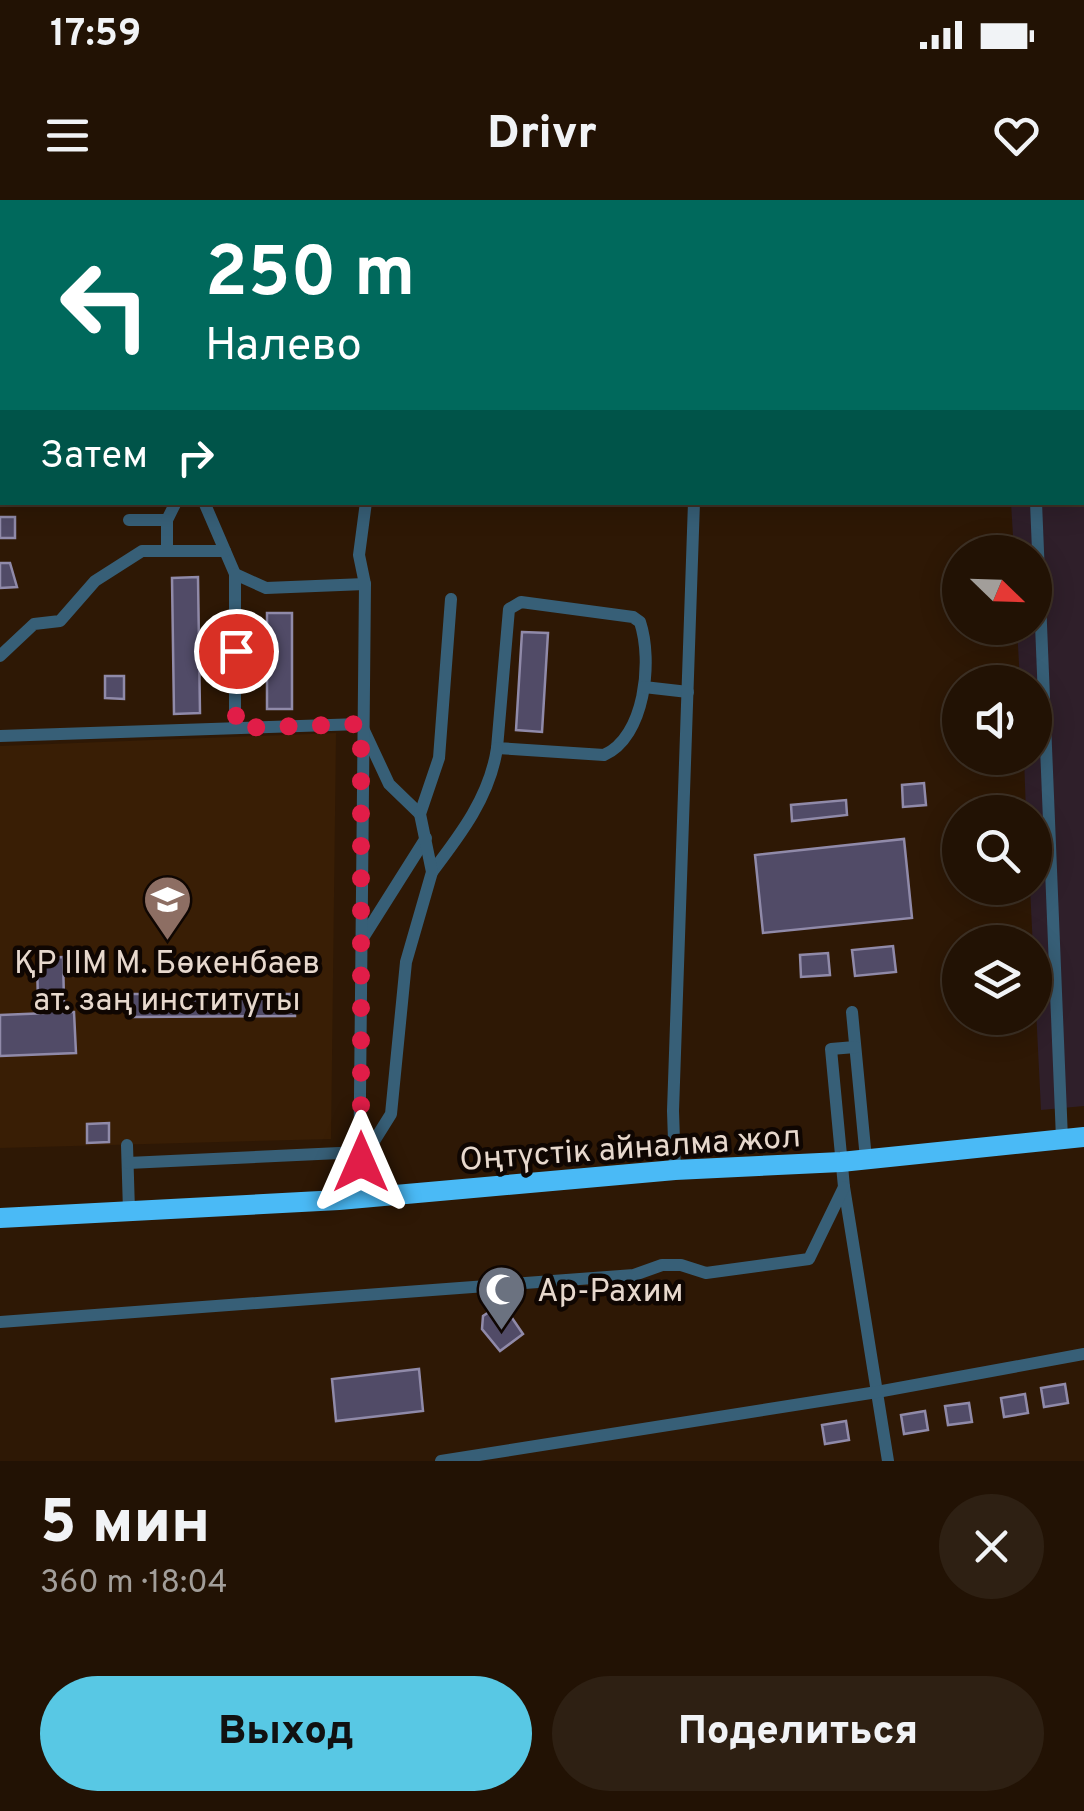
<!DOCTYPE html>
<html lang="ru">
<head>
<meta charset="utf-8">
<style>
	body { margin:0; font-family:Overpass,sans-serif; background:#2e2013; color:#f1f3f6; height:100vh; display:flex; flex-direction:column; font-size:38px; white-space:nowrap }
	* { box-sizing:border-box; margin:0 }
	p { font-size:32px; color:#a29e9a }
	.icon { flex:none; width:55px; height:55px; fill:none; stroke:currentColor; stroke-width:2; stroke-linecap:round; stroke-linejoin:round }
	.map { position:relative; height:1261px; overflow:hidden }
	.side { display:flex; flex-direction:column; background:#221204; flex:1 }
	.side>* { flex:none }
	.banner { position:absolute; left:0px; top:0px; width:1085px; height:305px; box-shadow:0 5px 25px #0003,0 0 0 2px #3f3226; background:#00695c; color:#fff; overflow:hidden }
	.needle { width:65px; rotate:113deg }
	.controls { position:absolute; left:942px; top:335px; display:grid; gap:20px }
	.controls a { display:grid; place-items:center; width:110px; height:110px; border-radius:50%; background:#221204; box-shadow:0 5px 25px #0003,0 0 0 2px #3f3226; font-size:50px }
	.pin { position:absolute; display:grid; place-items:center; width:85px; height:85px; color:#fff; margin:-42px; border:5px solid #fff; border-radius:50%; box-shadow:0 2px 10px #0007 }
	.me { position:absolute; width:110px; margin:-55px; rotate:0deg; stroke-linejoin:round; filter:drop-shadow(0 0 8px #0008) }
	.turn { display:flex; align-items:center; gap:35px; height:210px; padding:0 40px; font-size:45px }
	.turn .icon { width:130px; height:130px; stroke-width:2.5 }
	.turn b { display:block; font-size:70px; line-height:85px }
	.then { display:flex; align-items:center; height:95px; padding:0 40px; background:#0003; gap:20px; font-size:38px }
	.round { display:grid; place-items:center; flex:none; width:105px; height:105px; border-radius:52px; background:#2e2013 }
	.headline { display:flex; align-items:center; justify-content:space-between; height:170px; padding:0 40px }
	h1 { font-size:60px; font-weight:800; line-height:75px }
	.action { display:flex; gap:20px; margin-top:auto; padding:20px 40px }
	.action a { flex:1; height:115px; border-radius:60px; background:#58c8e4; color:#111; font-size:40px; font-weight:800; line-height:115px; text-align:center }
	.action a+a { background:#2e2013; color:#f1f3f6 }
	.status { display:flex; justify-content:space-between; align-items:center; height:70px; padding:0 50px; background:#221204; direction:ltr }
	.status svg { height:28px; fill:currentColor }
	header { display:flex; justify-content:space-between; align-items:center; height:130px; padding:0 40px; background:#221204; font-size:45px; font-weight:800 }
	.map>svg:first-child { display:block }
	.commercial { fill:#2f1f2a }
	.built { fill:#391e05 }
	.building { fill:#514b67; stroke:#908aa9; stroke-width:2.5 }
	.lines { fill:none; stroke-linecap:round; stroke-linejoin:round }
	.minor { stroke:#375f77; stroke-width:12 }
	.highway { stroke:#4abaf6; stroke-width:20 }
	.route { stroke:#e11d48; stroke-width:18; stroke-dasharray:0 32.4 }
	.labels { text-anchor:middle; stroke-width:9; stroke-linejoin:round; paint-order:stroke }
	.poi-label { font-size:32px; fill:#e7d8cd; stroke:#0f0602 }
	.street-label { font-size:32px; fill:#e7d8cd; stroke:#0f0602 }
</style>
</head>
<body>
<div class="status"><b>17:59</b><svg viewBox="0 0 49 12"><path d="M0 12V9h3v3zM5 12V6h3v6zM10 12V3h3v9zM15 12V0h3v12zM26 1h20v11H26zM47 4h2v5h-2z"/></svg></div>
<header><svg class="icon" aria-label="menu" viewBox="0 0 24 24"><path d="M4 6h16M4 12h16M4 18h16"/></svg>Drivr<svg class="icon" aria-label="heart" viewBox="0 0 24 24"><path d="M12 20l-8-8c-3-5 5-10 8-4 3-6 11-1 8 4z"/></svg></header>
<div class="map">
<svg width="1084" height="1261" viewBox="0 0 1084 1261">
	<rect width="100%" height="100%" fill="#2e1805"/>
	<polygon class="commercial" points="997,0 1084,0 1084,906 1041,910 1030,688 1035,688 1035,612 1026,612 1024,558 1035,558 1035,482 1020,482 1017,428 1035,428 1035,352 1014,352 1011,303 1082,302 1082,2"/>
	<polygon class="built" points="336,533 331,939 0,948 0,546"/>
	<g class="building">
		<rect x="0" y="317" width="15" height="21"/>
		<polygon points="0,363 10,363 17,387 0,388"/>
		<polygon points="198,377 200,513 174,514 172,378"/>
		<rect x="267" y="413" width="25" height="96"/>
		<polygon points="522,432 548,433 542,532 516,530"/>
		<polygon points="105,476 124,476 124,499 105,498"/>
		<polygon points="924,583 926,605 903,607 902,585"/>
		<polygon points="846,600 847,615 792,621 791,605"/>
		<polygon points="904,639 912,718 763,733 755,655"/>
		<polygon points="893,746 896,772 855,776 852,750"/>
		<polygon points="828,753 830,775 801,777 800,755"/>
		<polygon points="63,757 64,802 55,803 56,812 74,812 76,853 0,856 0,815 48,813 48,805 38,805 37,758"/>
		<polygon points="132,794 295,794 295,816 132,817"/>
		<polygon points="109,923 109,942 87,943 87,924"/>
		<polygon points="495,1108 508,1112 523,1134 500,1151 482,1129 483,1116"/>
		<polygon points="419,1169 423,1211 336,1221 332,1179"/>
		<polygon points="1065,1184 1068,1203 1044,1207 1041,1188"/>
		<polygon points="1025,1194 1028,1213 1004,1217 1001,1198"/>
		<polygon points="969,1203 972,1222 948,1225 945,1206"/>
		<polygon points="925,1211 928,1230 904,1234 901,1215"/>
		<polygon points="846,1221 849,1240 825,1244 822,1225"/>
	</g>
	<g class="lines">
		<g class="minor">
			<polyline points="603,0 608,2"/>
			<polyline points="196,2 196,0"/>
			<polyline points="1042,2 1042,0"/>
			<polyline points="0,147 2,147"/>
			<polyline points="0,266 2,266"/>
			<polyline points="204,302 235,374 266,388 365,384"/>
			<polyline points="1036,302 1062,939"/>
			<polyline points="129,320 167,320 176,302"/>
			<polyline points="167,351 167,320"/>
			<polyline points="235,374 235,528"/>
			<path d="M521,402L633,417L640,422C653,461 645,537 604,555L497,548L509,409Z"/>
			<polyline points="0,456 34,424 60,421 95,381 142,351 225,351"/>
			<polyline points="644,487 688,492"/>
			<polyline points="0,536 361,524 389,584 420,614"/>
			<path d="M432,672C461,634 490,596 497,548"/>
			<polyline points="361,741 426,638"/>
			<polyline points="852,812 866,959"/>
			<polyline points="855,847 831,849 844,987 888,1261"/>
			<polyline points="127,945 129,1011"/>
			<polyline points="361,962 391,914 406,762 432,672 420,614 439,558 451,399"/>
			<polyline points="128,963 361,952"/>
			<polyline points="675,970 673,911 694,302"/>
			<polyline points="359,998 365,384 359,355 366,302"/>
			<polyline points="0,1122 634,1075 662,1065 681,1065 706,1073 809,1059 844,987"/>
			<polyline points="441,1261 877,1192 1084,1154"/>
		</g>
		<polyline class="highway" points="0,1018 339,1000 675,970 841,962 1084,937"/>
	</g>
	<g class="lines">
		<polyline class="route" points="236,451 236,528 361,524 361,962"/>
	</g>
	<defs>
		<symbol id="university-pin" viewBox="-11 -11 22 30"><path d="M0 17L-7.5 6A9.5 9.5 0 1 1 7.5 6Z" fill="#8d6e63" stroke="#0f0602"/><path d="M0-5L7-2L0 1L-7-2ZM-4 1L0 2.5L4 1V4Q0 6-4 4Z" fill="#fff"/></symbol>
		<symbol id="mosque-pin" viewBox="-11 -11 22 30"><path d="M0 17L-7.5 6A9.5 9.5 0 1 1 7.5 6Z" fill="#6b7280" stroke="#0f0602"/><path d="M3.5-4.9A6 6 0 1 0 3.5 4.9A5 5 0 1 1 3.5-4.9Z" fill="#fff"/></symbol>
	</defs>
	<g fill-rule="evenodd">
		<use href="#university-pin" x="140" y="672" width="55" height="75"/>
		<use href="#mosque-pin" x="474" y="1062" width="55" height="75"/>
	</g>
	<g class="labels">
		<g class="poi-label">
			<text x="167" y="773">ҚР ІІМ М. Бөкенбаев<tspan x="167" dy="37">ат. заң институты</tspan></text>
			<text x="537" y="1101" text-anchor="start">Ар-Рахим</text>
		</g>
		<g class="street-label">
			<text transform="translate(630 947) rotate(-4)" y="11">Оңтүстік айналма жол</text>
		</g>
	</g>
</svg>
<div class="controls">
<a><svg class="needle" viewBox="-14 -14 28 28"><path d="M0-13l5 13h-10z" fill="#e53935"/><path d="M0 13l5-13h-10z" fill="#a29e9a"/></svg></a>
<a><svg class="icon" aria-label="sound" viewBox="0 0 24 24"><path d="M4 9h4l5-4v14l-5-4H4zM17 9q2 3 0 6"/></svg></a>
<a><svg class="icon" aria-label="search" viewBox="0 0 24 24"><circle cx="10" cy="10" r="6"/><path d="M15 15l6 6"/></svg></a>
<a><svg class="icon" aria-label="layers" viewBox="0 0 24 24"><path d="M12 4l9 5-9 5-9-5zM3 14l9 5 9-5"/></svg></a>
</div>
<div class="pin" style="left:236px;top:451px;background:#d93025"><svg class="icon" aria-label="arrive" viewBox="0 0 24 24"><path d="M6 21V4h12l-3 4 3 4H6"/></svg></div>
<svg class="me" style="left:361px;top:962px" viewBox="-20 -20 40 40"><path d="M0-17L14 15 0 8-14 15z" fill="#e11d48" stroke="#fff" stroke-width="4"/></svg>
<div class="banner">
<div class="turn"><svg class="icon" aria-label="left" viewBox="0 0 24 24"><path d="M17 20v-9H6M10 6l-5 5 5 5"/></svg><div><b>250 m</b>Налево</div></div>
<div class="then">Затем<svg class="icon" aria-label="right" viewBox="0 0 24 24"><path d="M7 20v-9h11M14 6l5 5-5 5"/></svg></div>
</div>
</div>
<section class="side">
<div class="headline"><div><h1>5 мин</h1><p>360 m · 18:04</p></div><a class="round"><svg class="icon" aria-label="close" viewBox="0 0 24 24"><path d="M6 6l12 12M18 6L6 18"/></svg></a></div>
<div class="action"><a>Выход</a><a>Поделиться</a></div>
</section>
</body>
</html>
